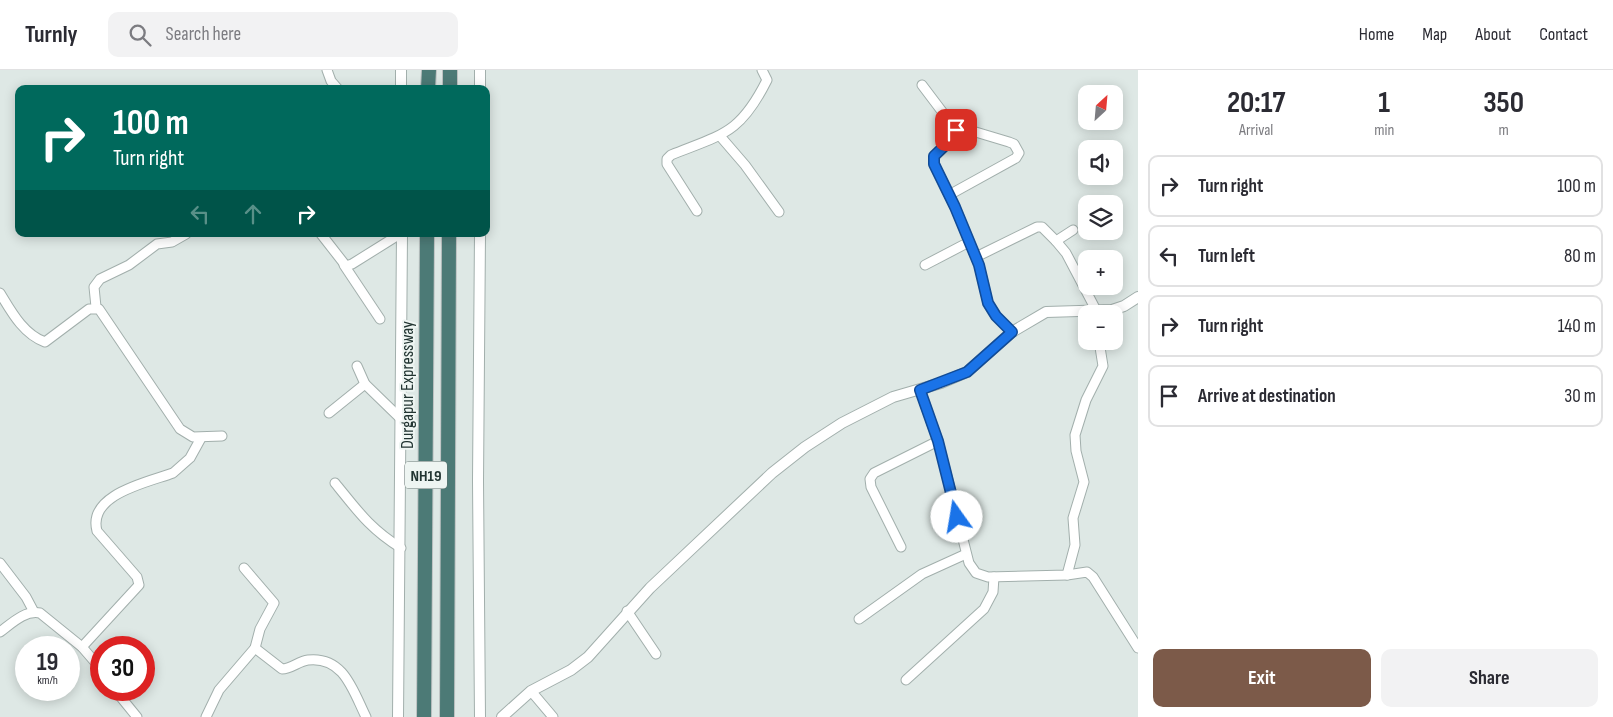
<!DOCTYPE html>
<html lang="en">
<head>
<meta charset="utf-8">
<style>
	body { margin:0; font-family:"Sofia Sans Condensed",sans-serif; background:#f2f2f3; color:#2b2b33; height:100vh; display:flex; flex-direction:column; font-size:19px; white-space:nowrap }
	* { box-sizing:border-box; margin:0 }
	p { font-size:16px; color:#7c7c81 }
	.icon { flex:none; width:28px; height:28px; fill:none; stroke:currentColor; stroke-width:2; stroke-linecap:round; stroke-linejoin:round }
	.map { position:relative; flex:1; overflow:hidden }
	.sheet { display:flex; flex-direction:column; background:#fff; width:475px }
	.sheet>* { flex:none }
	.banner { position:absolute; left:15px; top:15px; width:475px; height:152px; border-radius:10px; box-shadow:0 2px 12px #0003; background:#00695c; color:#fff; overflow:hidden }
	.needle { width:32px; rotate:26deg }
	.buttons { position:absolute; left:1078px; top:15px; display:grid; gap:10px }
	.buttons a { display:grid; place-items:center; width:45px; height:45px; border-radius:10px; background:#fff; box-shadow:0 2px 12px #0003; font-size:25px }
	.speed { position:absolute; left:15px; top:566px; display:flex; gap:10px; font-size:25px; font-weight:700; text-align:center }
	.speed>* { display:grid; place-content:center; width:65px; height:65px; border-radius:50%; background:#fff; box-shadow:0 2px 12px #0003; line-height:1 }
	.speed small { font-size:12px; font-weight:400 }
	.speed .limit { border:8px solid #d22; background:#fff; color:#111 }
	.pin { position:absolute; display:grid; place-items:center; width:42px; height:42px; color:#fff; margin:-21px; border-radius:10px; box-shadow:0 2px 8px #0006 }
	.me { position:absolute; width:55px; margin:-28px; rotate:347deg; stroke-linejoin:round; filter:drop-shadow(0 0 4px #0008) }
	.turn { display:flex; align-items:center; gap:18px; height:105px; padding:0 15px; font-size:22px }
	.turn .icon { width:65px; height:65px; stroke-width:2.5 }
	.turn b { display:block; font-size:35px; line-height:42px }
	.lanes { display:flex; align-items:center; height:48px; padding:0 15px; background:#0003; justify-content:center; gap:25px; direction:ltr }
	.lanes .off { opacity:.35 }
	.eta { display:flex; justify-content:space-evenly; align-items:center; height:85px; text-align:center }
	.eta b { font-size:30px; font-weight:700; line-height:35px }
	.primary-button { display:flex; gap:10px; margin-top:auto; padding:10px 15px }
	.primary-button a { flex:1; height:58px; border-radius:10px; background:#7c5a49; color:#fff; font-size:20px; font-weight:700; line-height:58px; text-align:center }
	.primary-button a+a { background:#f2f2f3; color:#2b2b33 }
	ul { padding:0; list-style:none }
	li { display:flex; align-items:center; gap:15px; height:62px; margin:0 10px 8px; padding:0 5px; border:2px solid #e1e1e2; border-radius:10px }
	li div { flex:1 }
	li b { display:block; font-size:19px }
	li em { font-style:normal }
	header { display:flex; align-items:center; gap:30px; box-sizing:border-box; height:70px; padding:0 25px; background:#fff; border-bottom:1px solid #e1e1e2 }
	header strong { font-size:24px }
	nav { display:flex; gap:28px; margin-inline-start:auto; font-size:18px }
	.search { width:350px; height:45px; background:#f2f2f3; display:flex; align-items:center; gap:12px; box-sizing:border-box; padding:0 18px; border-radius:10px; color:#7c7c81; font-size:19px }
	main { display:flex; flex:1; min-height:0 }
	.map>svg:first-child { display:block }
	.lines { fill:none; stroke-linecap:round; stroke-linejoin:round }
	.minor-casing { stroke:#a2afac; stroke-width:11 }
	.tertiary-casing { stroke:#a2afac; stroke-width:12 }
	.trunk-casing { stroke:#bdc2c2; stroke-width:16 }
	.minor { stroke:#fff; stroke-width:9 }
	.tertiary { stroke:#fff; stroke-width:10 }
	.trunk { stroke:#4c7a76; stroke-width:14 }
	.route-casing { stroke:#114b97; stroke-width:12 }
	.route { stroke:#1a73e8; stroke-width:9 }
	.labels { text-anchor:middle; stroke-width:4; stroke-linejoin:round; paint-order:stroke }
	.shield { fill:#eef5f2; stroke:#5f6f6c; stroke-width:1 }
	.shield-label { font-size:16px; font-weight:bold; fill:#223532 }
	.street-label { font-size:18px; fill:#223532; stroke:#eef5f2 }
</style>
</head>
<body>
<header>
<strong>Turnly</strong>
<div class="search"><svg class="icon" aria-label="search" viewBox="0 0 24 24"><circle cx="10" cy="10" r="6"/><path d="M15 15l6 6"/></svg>Search here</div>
<nav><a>Home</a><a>Map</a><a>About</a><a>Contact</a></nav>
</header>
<main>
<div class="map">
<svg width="1138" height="647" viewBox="0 0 1138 647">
	<rect width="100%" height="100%" fill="#dee8e5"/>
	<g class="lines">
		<defs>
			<g id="minor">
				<polyline points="327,0 331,11 338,19"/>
				<polyline points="922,15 956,60 956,65 934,87 934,94 955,137 979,195 988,233 996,246 1012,262"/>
				<polyline points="720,66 745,95 779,142"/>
				<polyline points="949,125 1016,88 1019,83 1014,74 1009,72 969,60 957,63"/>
				<path d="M697,141L667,94V89L671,85C723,64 740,64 767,10L762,0"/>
				<polyline points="321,164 346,196 352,194 400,164"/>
				<polyline points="1056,171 1066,183 1096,240"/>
				<polyline points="976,187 1037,157 1042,157 1056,171 1073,160"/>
				<polyline points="344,195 380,249"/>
				<polyline points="925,195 969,172"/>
				<path d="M0,223C11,241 23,264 45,272L89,239H99L180,359L193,367L222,366"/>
				<polyline points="96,237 94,217 100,209 129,195 157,174 172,172 186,164"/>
				<polyline points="357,296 365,314 400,348"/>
				<polyline points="920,320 938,371 969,493 976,503 988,507 1067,505 1087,502 1093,507 1138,578"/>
				<polyline points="329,343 365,314"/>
				<path d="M335,413C357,440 370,459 401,478"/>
				<polyline points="901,477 871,417 870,409 874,403 938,371"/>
				<polyline points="0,493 26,527 34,542"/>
				<polyline points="1067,505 1075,475 1073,448 1084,412 1076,381 1075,365 1086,330 1103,296 1099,271"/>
				<polyline points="627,541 656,584"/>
				<polyline points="859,549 922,504 966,484"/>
				<path d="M0,562C12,553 25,540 40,543L82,577L101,599"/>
				<path d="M82,577L139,515L137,507L97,461C87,424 149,412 173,403L190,388L201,368"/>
				<path d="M255,578L282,599C291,599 299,591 308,590C344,586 353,621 366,647"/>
				<polyline points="906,610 984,539 993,522 994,507"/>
				<polyline points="115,620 137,647"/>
				<polyline points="531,621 553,647"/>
				<polyline points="206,647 219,620 255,578 260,559 274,533 244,498"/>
			</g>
			<g id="tertiary">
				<polyline points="401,0 401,19"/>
				<polyline points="480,19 480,0"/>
				<polyline points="398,647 402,164"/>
				<polyline points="480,647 478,411 480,164"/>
				<polyline points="502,647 531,621 571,600 588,587 650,518 772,403 805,377 842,353 893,327 941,313 967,302 1012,262 1046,242 1112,240 1124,236 1138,227"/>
			</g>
			<g id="trunk">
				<polyline points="428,19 429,0"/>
				<polyline points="450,19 450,0"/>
				<polyline points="424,647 427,164"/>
				<polyline points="447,647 449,164"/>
			</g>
		</defs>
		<use href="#minor" class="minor-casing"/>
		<use href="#tertiary" class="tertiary-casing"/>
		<use href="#trunk" class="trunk-casing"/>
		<use href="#minor" class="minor"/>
		<use href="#tertiary" class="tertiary"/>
		<use href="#trunk" class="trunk"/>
	</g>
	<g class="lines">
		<defs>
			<polyline id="route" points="956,60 956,65 934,86 934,94 955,137 979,195 988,233 996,246 1012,262 967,302 920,320 938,371 957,447"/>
		</defs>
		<use href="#route" class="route-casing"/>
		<use href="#route" class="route"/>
	</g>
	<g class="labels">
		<rect class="shield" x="405" y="391.5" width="42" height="27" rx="4"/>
		<g class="shield-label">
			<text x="426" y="411">NH19</text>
		</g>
		<g class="street-label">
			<text transform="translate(407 315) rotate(-90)" y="6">Durgapur Expressway</text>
		</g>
	</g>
</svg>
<div class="buttons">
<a><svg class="needle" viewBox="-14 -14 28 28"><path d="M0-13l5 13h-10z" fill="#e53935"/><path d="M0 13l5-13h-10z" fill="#7c7c81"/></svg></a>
<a><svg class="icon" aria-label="sound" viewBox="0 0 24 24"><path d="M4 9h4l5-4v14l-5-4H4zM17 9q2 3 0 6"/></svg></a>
<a><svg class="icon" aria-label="layers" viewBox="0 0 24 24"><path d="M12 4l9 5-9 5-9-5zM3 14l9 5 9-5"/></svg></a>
<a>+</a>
<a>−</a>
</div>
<div class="speed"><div>19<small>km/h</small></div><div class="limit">30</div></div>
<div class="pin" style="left:956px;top:60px;background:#d93025"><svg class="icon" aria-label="arrive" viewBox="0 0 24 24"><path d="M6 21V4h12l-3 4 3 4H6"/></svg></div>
<svg class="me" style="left:957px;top:447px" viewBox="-20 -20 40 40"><circle r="19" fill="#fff"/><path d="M0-13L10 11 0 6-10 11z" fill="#1a73e8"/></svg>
<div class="banner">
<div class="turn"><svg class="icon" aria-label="right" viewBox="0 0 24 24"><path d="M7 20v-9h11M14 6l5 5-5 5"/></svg><div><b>100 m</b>Turn right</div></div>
<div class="lanes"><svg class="icon off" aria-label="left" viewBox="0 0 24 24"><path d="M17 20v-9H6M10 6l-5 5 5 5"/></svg><svg class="icon off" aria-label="ahead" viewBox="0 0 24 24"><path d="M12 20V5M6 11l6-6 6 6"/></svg><svg class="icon" aria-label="right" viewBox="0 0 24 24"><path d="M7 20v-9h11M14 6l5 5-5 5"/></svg></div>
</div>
</div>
<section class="sheet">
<div class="eta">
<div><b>20:17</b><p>Arrival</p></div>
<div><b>1</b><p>min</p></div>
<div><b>350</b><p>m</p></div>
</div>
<ul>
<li><svg class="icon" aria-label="right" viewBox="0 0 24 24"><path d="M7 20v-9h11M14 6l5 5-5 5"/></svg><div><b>Turn right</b></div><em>100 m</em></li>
<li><svg class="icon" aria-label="left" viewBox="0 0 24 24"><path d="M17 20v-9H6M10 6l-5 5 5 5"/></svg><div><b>Turn left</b></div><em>80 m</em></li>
<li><svg class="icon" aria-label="right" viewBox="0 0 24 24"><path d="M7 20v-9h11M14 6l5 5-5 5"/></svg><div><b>Turn right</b></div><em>140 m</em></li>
<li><svg class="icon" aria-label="arrive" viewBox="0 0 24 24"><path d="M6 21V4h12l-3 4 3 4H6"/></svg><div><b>Arrive at destination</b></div><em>30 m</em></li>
</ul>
<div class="primary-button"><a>Exit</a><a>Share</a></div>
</section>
</main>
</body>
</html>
